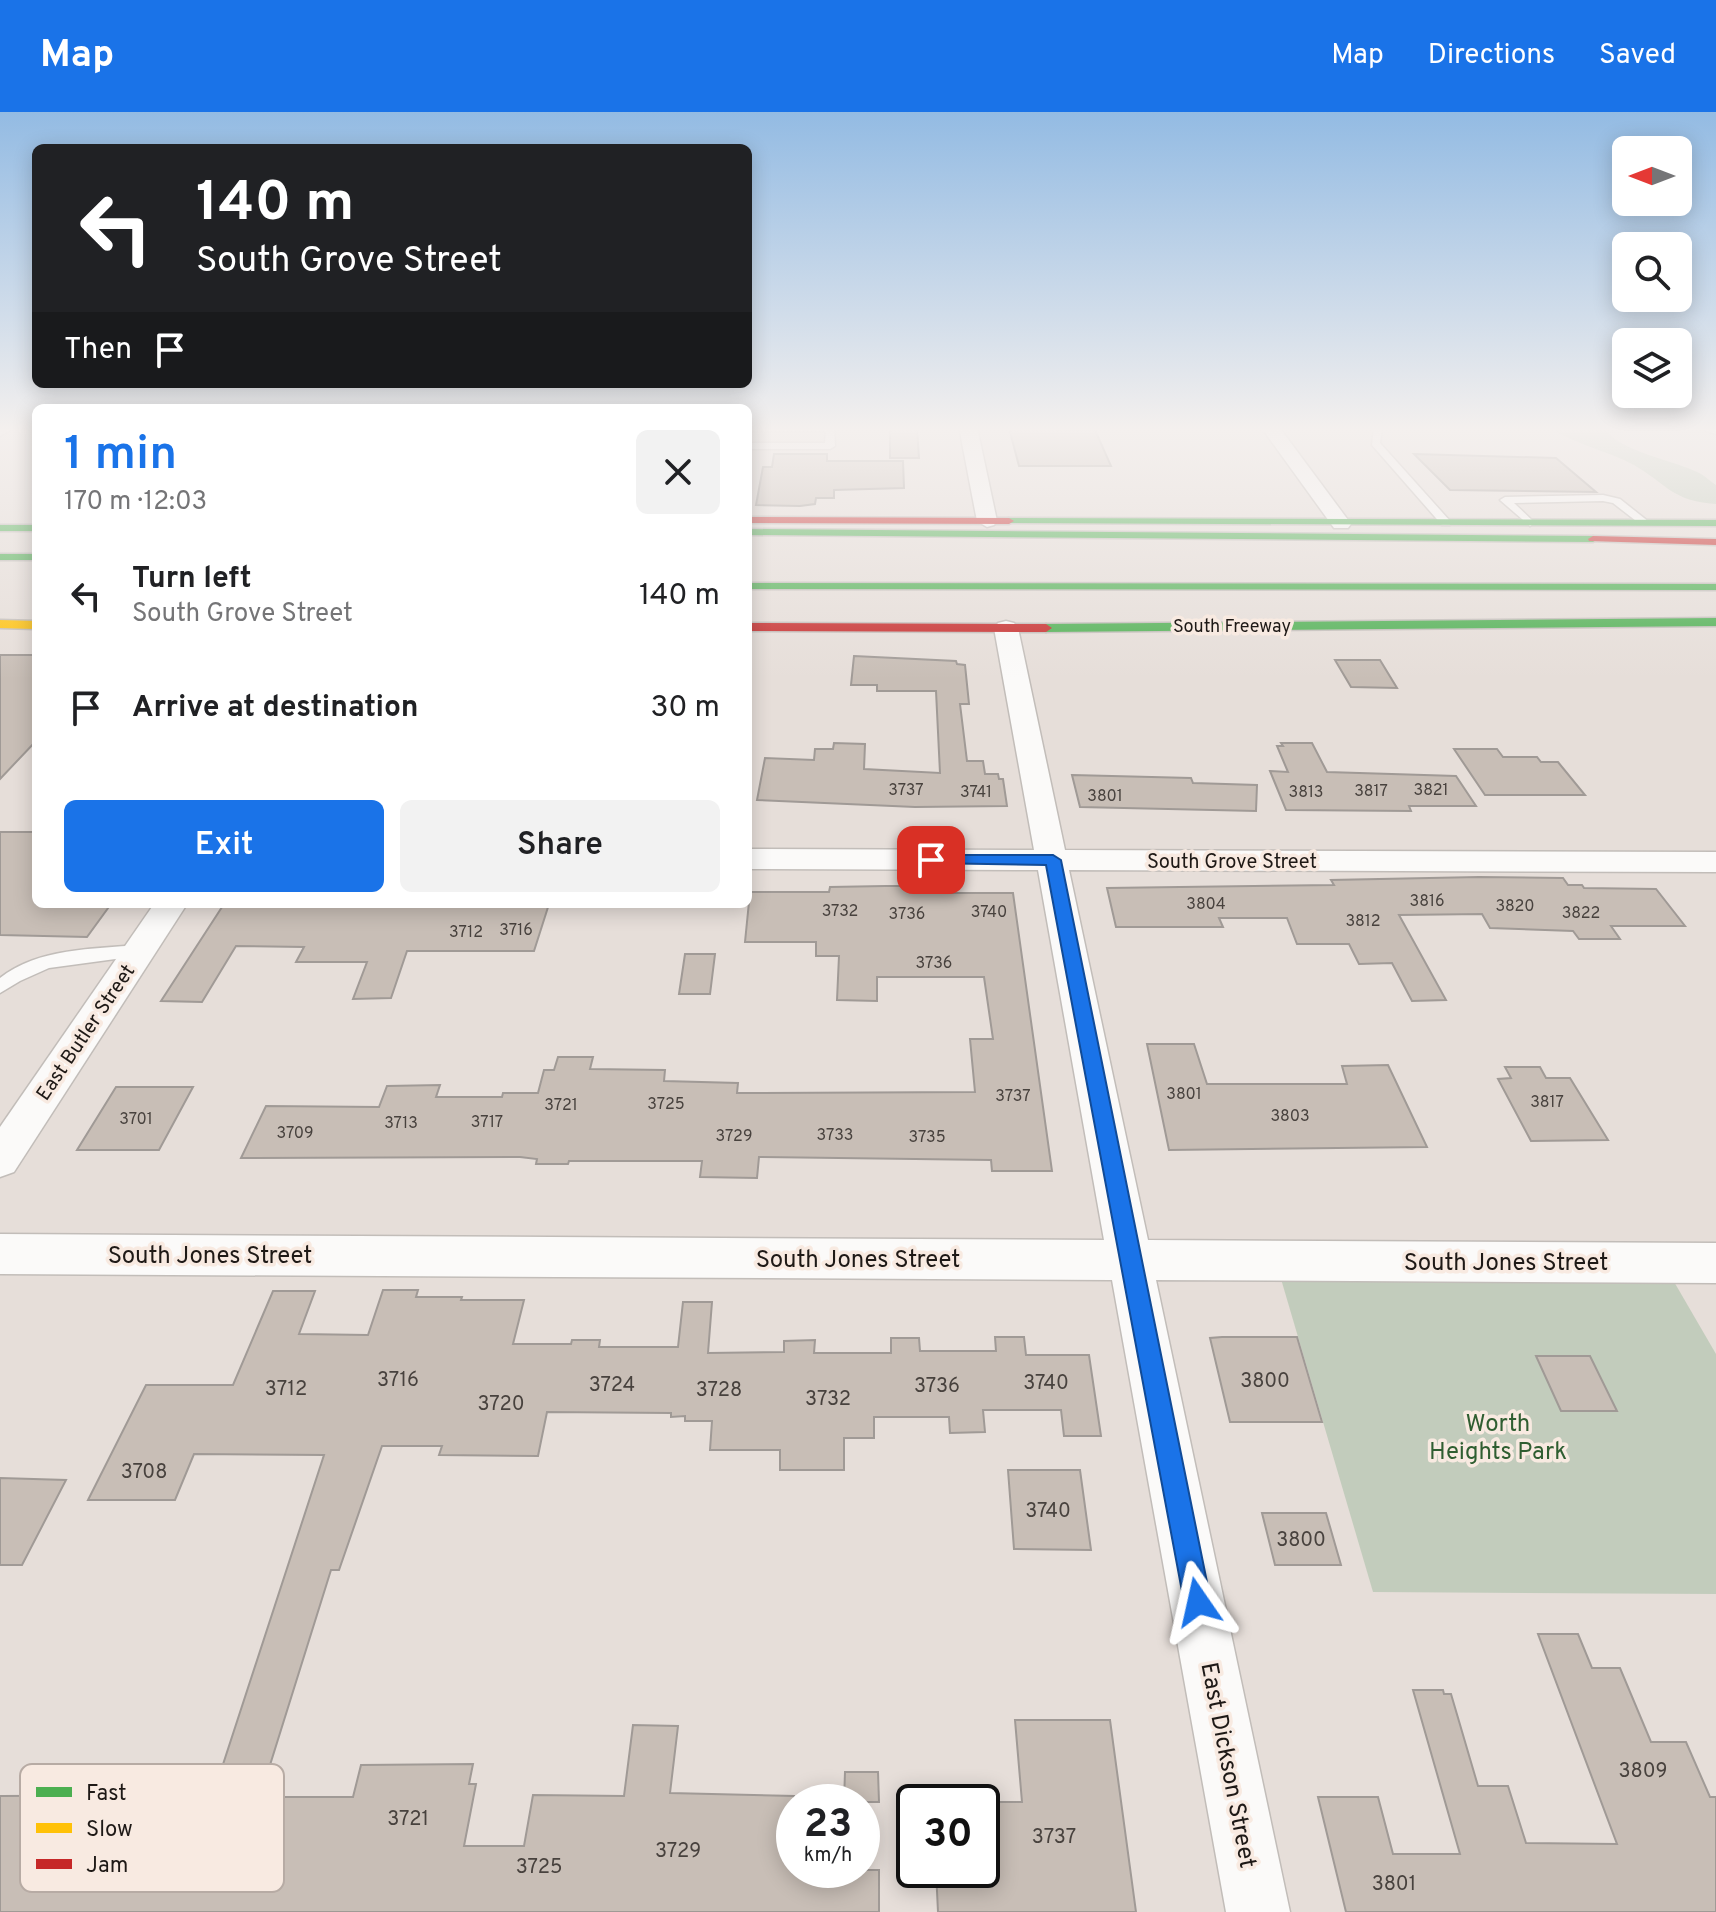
<!DOCTYPE html>
<html lang="en">
<head>
<meta charset="utf-8">
<style>
	body { margin:0; font-family:Overpass,sans-serif; background:#f2f2f2; color:#202124; height:100vh; display:flex; flex-direction:column; font-size:30px; white-space:nowrap }
	* { box-sizing:border-box; margin:0 }
	p { font-size:26px; color:#757577 }
	.icon { flex:none; width:44px; height:44px; fill:none; stroke:currentColor; stroke-width:2; stroke-linecap:round; stroke-linejoin:round }
	.map { position:relative; flex:1; overflow:hidden }
	.details { position:absolute; left:32px; top:292px; width:720px; height:504px; display:flex; flex-direction:column; background:#fff; border-radius:12px; box-shadow:0 4px 20px #0003 }
	.details>* { flex:none }
	.top-card { position:absolute; left:32px; top:32px; width:720px; height:244px; border-radius:12px; box-shadow:0 4px 20px #0003; background:#202124; color:#fff; overflow:hidden }
	.needle { width:52px; rotate:270deg }
	.controls { position:absolute; left:1612px; top:24px; display:grid; gap:16px }
	.controls a { display:grid; place-items:center; width:80px; height:80px; border-radius:12px; background:#fff; box-shadow:0 4px 20px #0003; font-size:40px }
	.speed { position:absolute; left:776px; top:1672px; display:flex; gap:16px; font-size:40px; font-weight:700; text-align:center }
	.speed>* { display:grid; place-content:center; width:104px; height:104px; border-radius:50%; background:#fff; box-shadow:0 4px 20px #0003; line-height:1 }
	.speed small { font-size:20px; font-weight:400 }
	.speed .limit { border:4px solid #111; border-radius:12px; background:#fff; color:#111 }
	.pin { position:absolute; display:grid; place-items:center; width:68px; height:68px; color:#fff; margin:-34px; border-radius:16px; box-shadow:0 4px 12px #0006 }
	.me { position:absolute; width:88px; margin:-44px; rotate:349deg; stroke-linejoin:round; filter:drop-shadow(0 0 6px #0008) }
	.turn { display:flex; align-items:center; gap:28px; height:168px; padding:0 32px; font-size:36px }
	.turn .icon { width:104px; height:104px; stroke-width:2.5 }
	.turn b { display:block; font-size:56px; line-height:68px }
	.then { display:flex; align-items:center; height:76px; padding:0 32px; background:#0003; gap:16px; font-size:30px }
	.round { display:grid; place-items:center; flex:none; width:84px; height:84px; border-radius:12px; background:#f2f2f2 }
	.head { display:flex; align-items:center; justify-content:space-between; height:136px; padding:0 32px }
	h1 { font-size:48px; font-weight:600; line-height:60px; color:#1a73e8 }
	.primary-button { display:flex; gap:16px; margin-top:auto; padding:16px 32px }
	.primary-button a { flex:1; height:92px; border-radius:12px; background:#1a73e8; color:#fff; font-size:32px; font-weight:600; line-height:92px; text-align:center }
	.primary-button a+a { background:#f2f2f2; color:#202124 }
	ul { padding:0; list-style:none }
	li { display:flex; align-items:center; gap:24px; height:112px; padding:0 32px }
	li div { flex:1 }
	li b { display:block; font-size:30px }
	li em { font-style:normal }
	header { display:flex; align-items:center; gap:48px; box-sizing:border-box; height:112px; padding:0 40px; background:#1a73e8; color:#fff }
	header strong { font-size:38px }
	nav { display:flex; gap:44px; margin-inline-start:auto; font-size:28px }
	.map>svg:first-child { display:block }
	.green { fill:#c2ccbc }
	.building { fill:#c8beb6; stroke:#a09a96; stroke-width:2 }
	.lines { fill:none; stroke-linecap:round; stroke-linejoin:round }
	.lane-casing { stroke:#c2bdb9; stroke-width:3 }
	.street-casing { stroke:#c2bdb9; stroke-width:3 }
	.fast-casing { stroke:#c2bdb9; stroke-width:3 }
	.slow-casing { stroke:#c2bdb9; stroke-width:3 }
	.jam-casing { stroke:#c2bdb9; stroke-width:3 }
	.lane { fill:#fbfaf9; fill-rule:evenodd }
	.street { fill:#fbfaf9; fill-rule:evenodd }
	.fast { fill:#4caf50; fill-rule:evenodd }
	.slow { fill:#ffc107; fill-rule:evenodd }
	.jam { fill:#c62828; fill-rule:evenodd }
	.route { fill:#1a73e8; stroke:#114b97; stroke-width:2 }
	.labels { text-anchor:middle; stroke-width:7; stroke-linejoin:round; paint-order:stroke }
	.number-label { font-size:16px; fill:#48423e }
	.far-street-label { font-size:18px; fill:#1e1916; stroke:#f8eae1 }
	.street-label { font-size:20px; fill:#1e1916; stroke:#f8eae1 }
	.near-number-label { font-size:20px; fill:#48423e }
	.near-street-label { font-size:24px; fill:#1e1916; stroke:#f8eae1 }
	.near-park-label { font-size:24px; fill:#2f5e31; stroke:#f8eae1 }
	.key { fill:#f8eae1; stroke:#b7aba4; stroke-width:2 }
	.key-label { font-size:22px; fill:#1e1916 }
</style>
</head>
<body>
<header>
<strong>Map</strong>
<nav><a>Map</a><a>Directions</a><a>Saved</a></nav>
</header>
<div class="map">
<svg width="1716" height="1800" viewBox="0 0 1716 1800">
	<rect width="100%" height="100%" fill="#e6ded9"/>
	<g class="green">
		<path d="M1549,315H1605C1614,339 1679,349 1701,362C1706,365 1711,370 1716,373V392C1672,389 1668,373 1634,353C1606,338 1576,333 1549,315Z"/>
		<polygon points="1281,1167 1673,1168 1716,1242 1716,1482 1373,1480"/>
	</g>
	<g class="building">
		<polygon points="1009,316 1095,318 1111,354 1019,354"/>
		<polygon points="890,317 917,317 919,346 890,346"/>
		<polygon points="774,342 827,342 827,349 903,349 904,376 834,378 834,386 816,386 815,392 800,394 756,393 763,355 772,355"/>
		<polygon points="1414,342 1556,346 1596,380 1450,378"/>
		<polygon points="0,543 36,543 36,629 0,667"/>
		<polygon points="854,544 956,549 957,552 965,553 969,592 960,592 967,649 983,649 985,662 998,662 999,667 1003,667 1007,694 915,695 757,688 765,646 814,648 815,637 833,637 834,631 865,632 864,657 940,661 936,579 877,579 877,573 851,573"/>
		<polygon points="1335,548 1380,548 1397,576 1351,575"/>
		<polygon points="1281,631 1312,631 1327,660 1456,664 1476,694 1409,694 1411,699 1286,698 1270,659 1288,660 1277,634 1283,634"/>
		<polygon points="1454,637 1497,637 1503,645 1537,645 1541,650 1558,650 1585,683 1485,683"/>
		<polygon points="1072,663 1191,666 1193,671 1257,673 1256,699 1080,695"/>
		<polygon points="0,720 36,720 36,792 111,792 87,825 0,823"/>
		<polygon points="1479,765 1563,766 1568,773 1582,773 1584,776 1656,777 1685,814 1611,814 1620,827 1579,827 1573,819 1490,816 1482,802 1399,803 1446,888 1412,889 1392,851 1359,852 1349,832 1297,832 1287,806 1219,806 1223,815 1116,815 1107,776 1334,773 1331,768"/>
		<polygon points="885,774 927,774 927,781 1013,781 1052,1059 992,1059 991,1048 759,1045 757,1066 700,1065 702,1049 569,1049 568,1052 536,1052 537,1047 520,1045 241,1046 266,994 379,995 387,974 440,973 436,985 502,985 503,981 538,981 544,958 554,958 558,945 593,945 590,957 665,958 664,969 738,971 737,981 975,980 970,927 993,927 984,865 877,865 877,889 837,888 839,844 816,844 816,830 745,830 750,780 829,780 830,775"/>
		<polygon points="224,792 549,792 534,839 407,839 391,886 353,887 367,850 296,850 304,835 236,834 202,890 161,889"/>
		<polygon points="685,842 715,842 710,882 679,882"/>
		<polygon points="1147,932 1194,932 1207,972 1347,972 1342,954 1388,953 1427,1035 1169,1038"/>
		<polygon points="1505,955 1540,955 1546,966 1570,966 1608,1028 1531,1029 1498,967 1511,966"/>
		<polygon points="116,975 193,975 159,1038 77,1038"/>
		<polygon points="383,1178 418,1178 416,1185 462,1185 461,1188 524,1188 513,1232 571,1232 572,1228 600,1228 599,1235 678,1235 683,1190 712,1190 708,1241 784,1240 784,1229 815,1228 814,1241 891,1241 891,1226 919,1226 920,1239 996,1239 995,1225 1024,1225 1026,1243 1089,1243 1101,1324 1064,1324 1061,1298 983,1298 985,1320 950,1321 949,1305 874,1305 874,1326 844,1326 844,1358 780,1358 780,1338 710,1338 712,1309 685,1309 685,1304 671,1305 671,1301 547,1300 538,1344 439,1343 442,1334 382,1334 339,1458 331,1458 260,1685 353,1685 361,1653 473,1652 469,1672 476,1672 464,1734 524,1734 533,1683 624,1684 633,1613 678,1614 670,1681 794,1684 794,1758 879,1758 879,1800 0,1800 0,1684 213,1683 324,1343 194,1342 175,1388 88,1388 146,1273 233,1273 273,1179 315,1179 299,1222 368,1223"/>
		<polygon points="1222,1225 1297,1225 1322,1310 1230,1310 1210,1226"/>
		<polygon points="1536,1244 1590,1244 1617,1299 1561,1299"/>
		<polygon points="1008,1358 1080,1358 1091,1438 1014,1437"/>
		<polygon points="0,1366 66,1368 22,1453 0,1453"/>
		<polygon points="1262,1401 1326,1401 1341,1453 1275,1453"/>
		<polygon points="1538,1522 1578,1522 1592,1556 1620,1556 1651,1630 1686,1630 1710,1685 1716,1685 1716,1800 1346,1800 1318,1685 1378,1685 1393,1742 1460,1742 1413,1578 1443,1578 1444,1582 1451,1582 1478,1674 1508,1674 1526,1731 1617,1732"/>
		<polygon points="1015,1608 1110,1608 1136,1800 938,1800 936,1758 982,1758 982,1690 1022,1690"/>
		<polygon points="845,1660 878,1660 879,1690 844,1690"/>
	</g>
	<g class="lines">
		<defs>
			<g id="lane">
				<polygon points="748,315 834,315 835,334 830,337 748,337 748,331 825,331 826,319 748,319"/>
				<polygon points="1374,315 1382,315 1380,331 1450,409 1450,413 1442,413 1372,333"/>
				<polygon points="1701,315 1716,316 1716,322 1702,317"/>
				<polygon points="1603,383 1620,387 1649,410 1640,412 1613,391 1603,389 1514,391 1535,411 1530,414 1500,388 1505,385"/>
				<path d="M139,833L145,835L148,839L145,843L49,856L20,869L0,881V866C38,836 93,837 139,833Z"/>
			</g>
			<g id="street">
				<polygon points="0,315 15,315 0,324"/>
				<polygon points="959,315 977,315 997,409 994,413 987,415 977,409"/>
				<polygon points="1261,315 1279,315 1351,412 1348,416 1334,416"/>
				<polygon points="1006,509 1014,511 1018,516 1065,738 1716,740 1716,760 1069,758 1148,1128 1716,1131 1716,1171 1156,1168 1290,1800 1226,1800 1112,1168 0,1162 0,1122 1104,1128 1038,758 748,757 748,737 1034,738 994,516 998,511"/>
				<polygon points="154,792 187,792 14,1060 0,1065 0,1015"/>
			</g>
			<g id="fast">
				<polygon points="1009,406 1716,408 1716,414 1005,411 1005,407"/>
				<rect x="0" y="413" width="36" height="6"/>
				<polygon points="748,417 1593,424 1598,427 1593,430 748,423"/>
				<rect x="0" y="442" width="36" height="6"/>
				<polygon points="748,471 1716,472 1716,478 748,477"/>
				<polygon points="1716,506 1716,514 1046,520 1040,516 1046,512"/>
			</g>
			<polygon id="slow" points="0,508 36,509 36,517 0,516"/>
			<g id="jam">
				<polygon points="748,405 1009,406 1014,409 1009,412 748,411"/>
				<polygon points="1593,424 1716,427 1716,433 1589,429 1588,427"/>
				<polygon points="748,511 1046,512 1052,516 1046,520 748,519"/>
			</g>
		</defs>
		<use href="#lane" class="lane-casing"/>
		<use href="#street" class="street-casing"/>
		<use href="#fast" class="fast-casing"/>
		<use href="#slow" class="slow-casing"/>
		<use href="#jam" class="jam-casing"/>
		<use href="#lane" class="lane"/>
		<use href="#street" class="street"/>
		<use href="#fast" class="fast"/>
		<use href="#slow" class="slow"/>
		<use href="#jam" class="jam"/>
	</g>
	<linearGradient id="sky" x2="0" y2="1"><stop stop-color="#93bbe3"/><stop offset="0.56" stop-color="#f4f0ee"/><stop offset="1" stop-color="#f4f0ee" stop-opacity="0"/></linearGradient>
	<rect width="1716" height="567" fill="url(#sky)"/>
	<polygon class="route" points="931,743 1053,743 1061,748 1211,1490 1207,1499 1198,1503 1188,1499 1184,1490 1046,753 926,751 923,748"/>
	<g class="labels">
		<g class="number-label">
			<text x="906" y="683">3737</text>
			<text x="1431" y="683">3821</text>
			<text x="1371" y="684">3817</text>
			<text x="976" y="685">3741</text>
			<text x="1306" y="685">3813</text>
			<text x="1105" y="689">3801</text>
			<text x="1427" y="794">3816</text>
			<text x="1206" y="797">3804</text>
			<text x="1515" y="799">3820</text>
			<text x="840" y="804">3732</text>
			<text x="989" y="805">3740</text>
			<text x="1581" y="806">3822</text>
			<text x="907" y="807">3736</text>
			<text x="1363" y="814">3812</text>
			<text x="516" y="823">3716</text>
			<text x="466" y="825">3712</text>
			<text x="934" y="856">3736</text>
			<text x="1184" y="987">3801</text>
			<text x="1013" y="989">3737</text>
			<text x="1547" y="995">3817</text>
			<text x="666" y="997">3725</text>
			<text x="561" y="998">3721</text>
			<text x="1290" y="1009">3803</text>
			<text x="136" y="1012">3701</text>
			<text x="487" y="1015">3717</text>
			<text x="401" y="1016">3713</text>
			<text x="295" y="1026">3709</text>
			<text x="835" y="1028">3733</text>
			<text x="734" y="1029">3729</text>
			<text x="927" y="1030">3735</text>
		</g>
		<g class="far-street-label">
			<text x="1232" y="520">South Freeway</text>
		</g>
		<g class="street-label">
			<text x="1232" y="756">South Grove Street</text>
			<text transform="translate(85 920) rotate(-56)" y="7">East Butler Street</text>
		</g>
		<g class="near-number-label">
			<text x="398" y="1274">3716</text>
			<text x="1265" y="1275">3800</text>
			<text x="1046" y="1277">3740</text>
			<text x="612" y="1279">3724</text>
			<text x="937" y="1280">3736</text>
			<text x="286" y="1283">3712</text>
			<text x="719" y="1284">3728</text>
			<text x="828" y="1293">3732</text>
			<text x="501" y="1298">3720</text>
			<text x="144" y="1366">3708</text>
			<text x="1048" y="1405">3740</text>
			<text x="1301" y="1434">3800</text>
			<text x="1643" y="1665">3809</text>
			<text x="408" y="1713">3721</text>
			<text x="1054" y="1731">3737</text>
			<text x="678" y="1745">3729</text>
			<text x="539" y="1761">3725</text>
			<text x="1394" y="1778">3801</text>
		</g>
		<g class="near-street-label">
			<text x="210" y="1151">South Jones Street</text>
			<text x="858" y="1155">South Jones Street</text>
			<text x="1506" y="1158">South Jones Street</text>
			<text transform="translate(1229 1653) rotate(79)" y="8">East Dickson Street</text>
		</g>
		<g class="near-park-label">
			<text x="1498" y="1319">Worth<tspan x="1498" dy="28">Heights Park</tspan></text>
		</g>
	</g>
	<rect x="20" y="1652" width="264" height="128" rx="12" class="key"/>
	<rect x="36" y="1675" width="36" height="10" fill="#4caf50"/>
	<rect x="36" y="1711" width="36" height="10" fill="#ffc107"/>
	<rect x="36" y="1747" width="36" height="10" fill="#c62828"/>
	<g class="key-label">
		<text x="86" y="1688">Fast</text>
		<text x="86" y="1724">Slow</text>
		<text x="86" y="1760">Jam</text>
	</g>
</svg>
<div class="controls">
<a><svg class="needle" viewBox="-14 -14 28 28"><path d="M0-13l5 13h-10z" fill="#e53935"/><path d="M0 13l5-13h-10z" fill="#757577"/></svg></a>
<a><svg class="icon" aria-label="search" viewBox="0 0 24 24"><circle cx="10" cy="10" r="6"/><path d="M15 15l6 6"/></svg></a>
<a><svg class="icon" aria-label="layers" viewBox="0 0 24 24"><path d="M12 4l9 5-9 5-9-5zM3 14l9 5 9-5"/></svg></a>
</div>
<div class="speed"><div>23<small>km/h</small></div><div class="limit">30</div></div>
<div class="pin" style="left:931px;top:748px;background:#d93025"><svg class="icon" aria-label="arrive" viewBox="0 0 24 24"><path d="M6 21V4h12l-3 4 3 4H6"/></svg></div>
<svg class="me" style="left:1198px;top:1490px" viewBox="-20 -20 40 40"><path d="M0-17L14 15 0 8-14 15z" fill="#1a73e8" stroke="#fff" stroke-width="4"/></svg>
<div class="top-card">
<div class="turn"><svg class="icon" aria-label="left" viewBox="0 0 24 24"><path d="M17 20v-9H6M10 6l-5 5 5 5"/></svg><div><b>140 m</b>South Grove Street</div></div>
<div class="then">Then<svg class="icon" aria-label="arrive" viewBox="0 0 24 24"><path d="M6 21V4h12l-3 4 3 4H6"/></svg></div>
</div>
<section class="details">
<div class="head"><div><h1>1 min</h1><p>170 m · 12:03</p></div><a class="round"><svg class="icon" aria-label="close" viewBox="0 0 24 24"><path d="M6 6l12 12M18 6L6 18"/></svg></a></div>
<ul>
<li><svg class="icon" aria-label="left" viewBox="0 0 24 24"><path d="M17 20v-9H6M10 6l-5 5 5 5"/></svg><div><b>Turn left</b><p>South Grove Street</p></div><em>140 m</em></li>
<li><svg class="icon" aria-label="arrive" viewBox="0 0 24 24"><path d="M6 21V4h12l-3 4 3 4H6"/></svg><div><b>Arrive at destination</b></div><em>30 m</em></li>
</ul>
<div class="primary-button"><a>Exit</a><a>Share</a></div>
</section>
</div>
</body>
</html>
